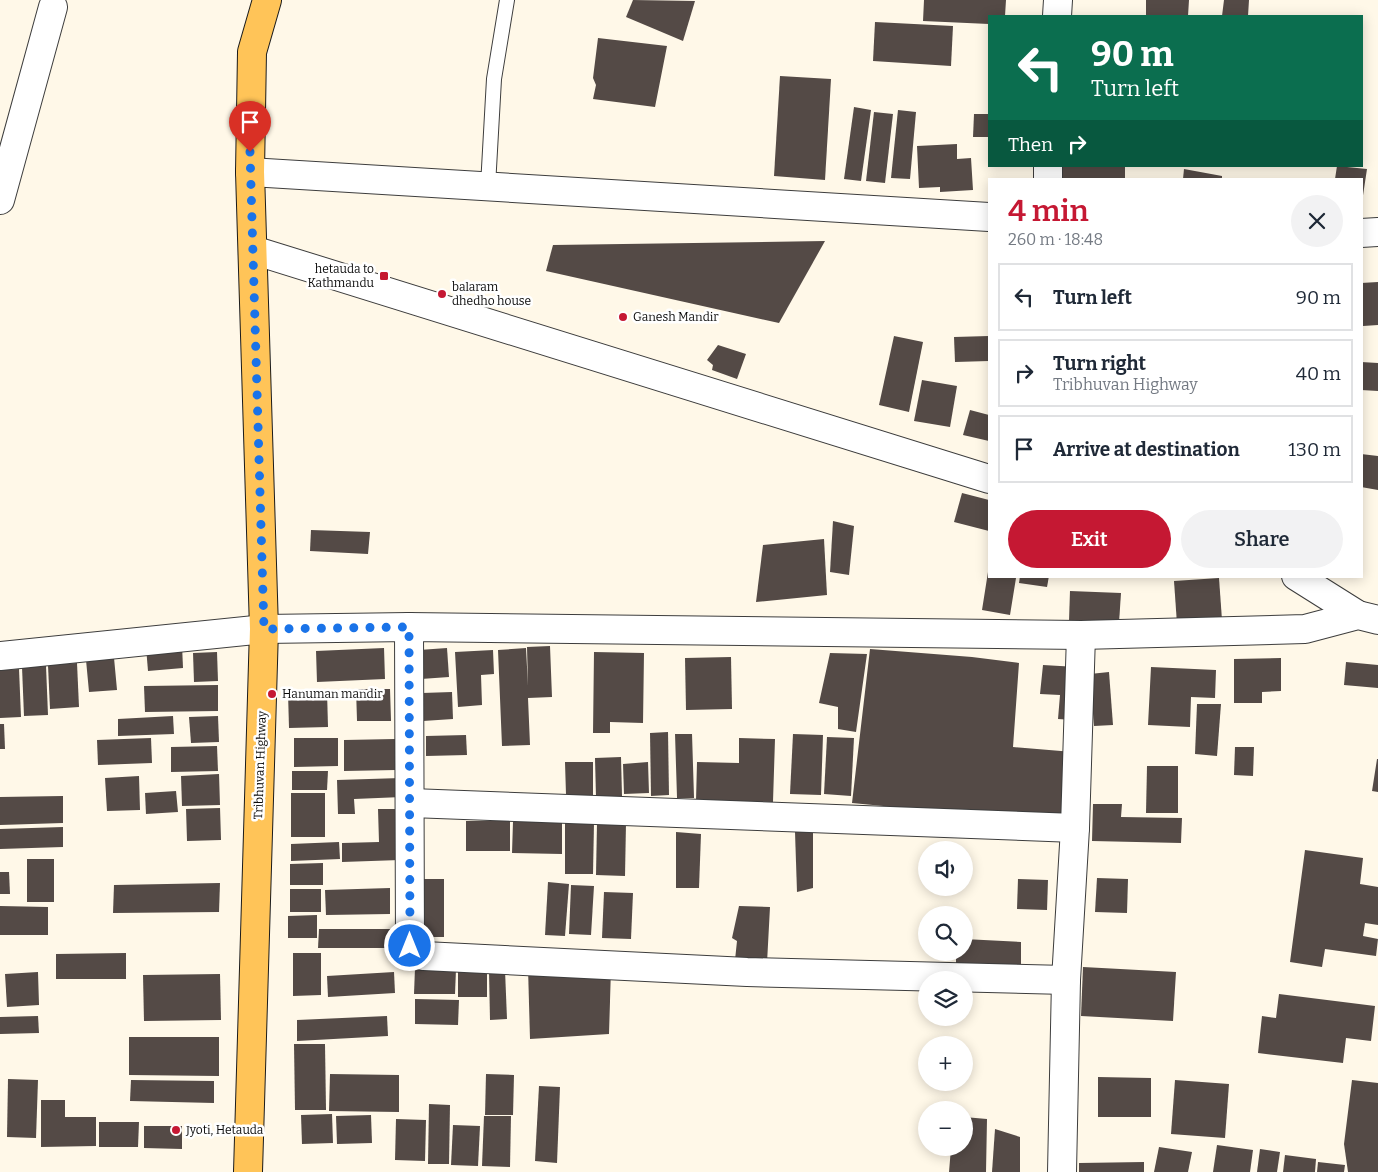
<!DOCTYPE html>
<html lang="en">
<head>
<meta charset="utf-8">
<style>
	body { margin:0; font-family:Bitter,serif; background:#f2f2f3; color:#1f2937; height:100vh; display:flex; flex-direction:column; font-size:19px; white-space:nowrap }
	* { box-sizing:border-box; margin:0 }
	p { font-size:16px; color:#747a83 }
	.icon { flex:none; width:28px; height:28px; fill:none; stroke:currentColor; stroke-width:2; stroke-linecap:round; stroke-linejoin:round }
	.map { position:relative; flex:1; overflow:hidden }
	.panel { position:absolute; left:988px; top:178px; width:375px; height:400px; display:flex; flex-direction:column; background:#fff; border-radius:0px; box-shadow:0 2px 12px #0003 }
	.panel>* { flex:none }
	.guide { position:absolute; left:988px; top:15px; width:375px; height:152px; border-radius:0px; box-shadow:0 2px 12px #0003; background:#0b6e4f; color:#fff; overflow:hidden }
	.tools { position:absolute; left:918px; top:841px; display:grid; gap:10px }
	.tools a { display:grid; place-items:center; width:55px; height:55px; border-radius:50%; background:#fff; box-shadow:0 2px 12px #0003; font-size:25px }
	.pin { position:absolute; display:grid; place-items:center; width:42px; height:42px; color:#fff; margin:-51px -21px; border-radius:50% 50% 50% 0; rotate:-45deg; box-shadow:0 0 5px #0007 }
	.pin .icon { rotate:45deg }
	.me { position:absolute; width:55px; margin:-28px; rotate:0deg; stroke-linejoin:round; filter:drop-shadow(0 0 4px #0008) }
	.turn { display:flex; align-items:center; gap:18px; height:105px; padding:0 20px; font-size:22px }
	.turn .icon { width:65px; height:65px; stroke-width:2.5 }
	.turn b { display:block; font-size:35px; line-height:42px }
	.then { display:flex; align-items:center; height:48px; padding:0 20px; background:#0003; gap:10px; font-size:19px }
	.round { display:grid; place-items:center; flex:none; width:52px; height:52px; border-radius:26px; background:#f2f2f3 }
	.overview { display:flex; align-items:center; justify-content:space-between; height:85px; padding:0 20px }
	h1 { font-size:30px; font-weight:600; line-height:38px; color:#c51833 }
	.cta { display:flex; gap:10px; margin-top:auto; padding:10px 20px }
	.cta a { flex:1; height:58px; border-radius:30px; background:#c51833; color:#fff; font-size:20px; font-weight:600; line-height:58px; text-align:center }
	.cta a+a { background:#f2f2f3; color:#1f2937 }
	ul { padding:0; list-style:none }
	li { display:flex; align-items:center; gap:15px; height:68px; margin:0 10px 8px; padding:0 10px; border:2px solid #e0e1e3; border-radius:0px }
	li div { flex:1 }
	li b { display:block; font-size:19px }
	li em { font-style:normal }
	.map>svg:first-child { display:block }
	.building { fill:#544a46 }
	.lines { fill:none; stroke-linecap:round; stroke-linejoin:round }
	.lane-casing { stroke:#3d3d3d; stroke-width:16 }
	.street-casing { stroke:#3d3d3d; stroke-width:30 }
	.primary-casing { stroke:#1b1b1b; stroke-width:30 }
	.lane { stroke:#fff; stroke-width:14 }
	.street { stroke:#fff; stroke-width:28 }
	.primary { stroke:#ffc458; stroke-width:28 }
	.route { stroke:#1a73e8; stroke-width:9; stroke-dasharray:0 16.2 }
	.poi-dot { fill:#c51833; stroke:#fff; stroke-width:2 }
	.labels { text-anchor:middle; stroke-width:5; stroke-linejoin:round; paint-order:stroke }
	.poi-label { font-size:12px; fill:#0a0a0a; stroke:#fff; text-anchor:start }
	.street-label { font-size:12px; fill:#0a0a0a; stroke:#fff }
</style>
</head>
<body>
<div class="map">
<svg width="1378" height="1172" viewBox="0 0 1378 1172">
	<rect width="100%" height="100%" fill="#fff8e8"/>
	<g class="building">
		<polygon points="633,0 695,1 683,41 626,17"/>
		<polygon points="924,0 1006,0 1005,16 989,16 989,24 923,21"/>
		<polygon points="1146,0 1189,0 1188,16 1146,16"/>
		<polygon points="1224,0 1249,0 1248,16 1222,16"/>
		<polygon points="875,22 953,26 951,66 873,61"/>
		<polygon points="598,38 667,46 655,107 593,99 596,85 593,78"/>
		<polygon points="780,76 831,79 825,180 774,176"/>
		<polygon points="854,107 871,110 861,181 844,179"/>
		<polygon points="898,110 916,112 910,179 891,178"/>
		<polygon points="874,112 893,114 885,183 866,181"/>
		<polygon points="974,114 989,114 989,137 973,137"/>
		<polygon points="957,144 957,159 971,158 973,190 940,192 940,187 919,188 917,146"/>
		<polygon points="1059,166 1125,166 1125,179 1058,179"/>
		<polygon points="1337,166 1367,169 1362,202 1361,179 1335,179"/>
		<polygon points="1184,169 1222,176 1222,179 1183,179"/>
		<polygon points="825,241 779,323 546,271 553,245"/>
		<polygon points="1378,282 1378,325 1363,326 1361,283"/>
		<polygon points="894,336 923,342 909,412 879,405"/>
		<polygon points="989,336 989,361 955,362 954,337"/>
		<polygon points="718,345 746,354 737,379 712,370 713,365 707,360"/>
		<polygon points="1361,362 1378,363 1378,391 1361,390"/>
		<polygon points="922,380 957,386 950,427 914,421"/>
		<polygon points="970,410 989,415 989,441 963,435"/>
		<polygon points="1361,454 1378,456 1378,490 1361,487"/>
		<polygon points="962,493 989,500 989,531 954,522"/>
		<polygon points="833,521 854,526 849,575 830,572"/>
		<polygon points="311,530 370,532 368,554 310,551"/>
		<polygon points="824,539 827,595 756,602 763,545"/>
		<polygon points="988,572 989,576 1016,578 1010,615 982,610"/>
		<polygon points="1020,576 1049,576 1047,587 1019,583"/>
		<polygon points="1219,578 1222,620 1177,624 1174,581"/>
		<polygon points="1070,591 1121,593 1119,623 1069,621"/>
		<polygon points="182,645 183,668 148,671 146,647"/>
		<polygon points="550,646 552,697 528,698 530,745 502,746 498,650 526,648 528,686 527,647"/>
		<polygon points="384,648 385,679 317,682 316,651"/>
		<polygon points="447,648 449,677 421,679 419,650"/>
		<polygon points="870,649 972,657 1019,663 1013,747 1073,752 1066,819 904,808 852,803"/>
		<polygon points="493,650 494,674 481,675 482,705 458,707 455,652"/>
		<polygon points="217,652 218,681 194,682 193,653"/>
		<polygon points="594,652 644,653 643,723 610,722 610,733 593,733"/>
		<polygon points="830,653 867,654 856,732 838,729 838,707 819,703"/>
		<polygon points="731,657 732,709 686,710 685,658"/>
		<polygon points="114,658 117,690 89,692 86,660"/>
		<polygon points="1281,658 1281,691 1262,692 1262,703 1234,703 1234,659"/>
		<polygon points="1346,662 1378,665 1378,688 1344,685"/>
		<polygon points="77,663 79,707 50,709 48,665"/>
		<polygon points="1043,665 1077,667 1073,720 1058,719 1060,695 1040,694"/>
		<polygon points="46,666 48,715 24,716 22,667"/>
		<polygon points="1151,667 1216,670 1215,698 1191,697 1190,727 1148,725"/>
		<polygon points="19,669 21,717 0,718 0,670"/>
		<polygon points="1109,672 1113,725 1094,726 1090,674"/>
		<polygon points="218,685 218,711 145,712 144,686"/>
		<polygon points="356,689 390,689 391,721 357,721"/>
		<polygon points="327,691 328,727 289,728 288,692"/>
		<polygon points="452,692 453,719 423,721 422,693"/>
		<polygon points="1197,704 1221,704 1217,756 1195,754"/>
		<polygon points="173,716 174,734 118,736 118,719"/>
		<polygon points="218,716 219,742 191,743 189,717"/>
		<polygon points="0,724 4,724 5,749 0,749"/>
		<polygon points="668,732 669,795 651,796 650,733"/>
		<polygon points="675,734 692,734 694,798 677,798"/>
		<polygon points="793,734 823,735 821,795 790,794"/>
		<polygon points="466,735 467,755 426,756 426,736"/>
		<polygon points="827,737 854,738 851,796 824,794"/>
		<polygon points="151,738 152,763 98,765 97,740"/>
		<polygon points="294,738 338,738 338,766 294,767"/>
		<polygon points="739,738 775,739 773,802 696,801 697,762 739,763"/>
		<polygon points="395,739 396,770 344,771 344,740"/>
		<polygon points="217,746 218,771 171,772 171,747"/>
		<polygon points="1235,747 1254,747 1253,776 1234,775"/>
		<polygon points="621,757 622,796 596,797 595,758"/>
		<polygon points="1377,759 1378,759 1378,792 1372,791"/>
		<polygon points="565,762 593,762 593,795 566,795"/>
		<polygon points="648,762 649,793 624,794 623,764"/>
		<polygon points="1147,766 1178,766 1178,813 1146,813"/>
		<polygon points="292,771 328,771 327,790 292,790"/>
		<polygon points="219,774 220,805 182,806 181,776"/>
		<polygon points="139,776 140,810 107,811 105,778"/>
		<polygon points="401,778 402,797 354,799 355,814 338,814 337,780"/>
		<polygon points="176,791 178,812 146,814 145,793"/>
		<rect x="291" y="793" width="34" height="44"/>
		<polygon points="63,796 63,823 0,825 0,797"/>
		<polygon points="1093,804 1122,804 1121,817 1182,818 1181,843 1092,841"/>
		<polygon points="220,808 221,840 187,841 186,809"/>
		<polygon points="378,809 399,809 400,860 342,862 342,843 379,842"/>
		<rect x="466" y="821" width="44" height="30"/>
		<polygon points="513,822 562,822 562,854 512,853"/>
		<polygon points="565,823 594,823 593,874 565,874"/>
		<polygon points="597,823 626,823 625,876 596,875"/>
		<polygon points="63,827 63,847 0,849 0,829"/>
		<polygon points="813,831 813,888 797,892 795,832"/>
		<polygon points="676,832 701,834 699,888 676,888"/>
		<polygon points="339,842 340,859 291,861 291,844"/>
		<polygon points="1305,850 1363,858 1360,884 1378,887 1378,925 1365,923 1363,936 1378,939 1376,956 1325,949 1322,967 1290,962"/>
		<rect x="27" y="859" width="27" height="43"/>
		<polygon points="323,863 323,885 290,885 290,864"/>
		<polygon points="0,872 9,872 10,894 0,894"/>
		<polygon points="1097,878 1128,879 1127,913 1095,912"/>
		<rect x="422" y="879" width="22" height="58"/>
		<polygon points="1018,879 1048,880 1047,910 1017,909"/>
		<polygon points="548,882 569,884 565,936 545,935"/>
		<polygon points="220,883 219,912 113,913 114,885"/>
		<polygon points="571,885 594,886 591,935 569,934"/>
		<polygon points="390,888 390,914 326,915 325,890"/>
		<rect x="290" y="889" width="31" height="23"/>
		<polygon points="604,892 633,893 631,939 602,938"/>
		<polygon points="0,906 48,907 48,935 0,935"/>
		<polygon points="739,906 770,907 767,963 735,960 737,941 732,938"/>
		<polygon points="317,915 317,938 288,938 288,916"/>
		<polygon points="319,929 402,929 402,948 318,948"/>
		<polygon points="964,939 1021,942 1021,965 956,963 956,952 964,952"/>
		<polygon points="126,953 126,979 56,979 56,954"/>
		<polygon points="293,953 321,953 321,995 293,996"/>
		<polygon points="528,967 611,968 609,1034 530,1039"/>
		<polygon points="1083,967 1176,972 1173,1021 1081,1016"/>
		<polygon points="415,968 456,969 455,994 414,994"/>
		<polygon points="505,970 507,1019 490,1020 489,971"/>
		<polygon points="38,972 39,1005 7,1007 5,974"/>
		<polygon points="394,972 395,993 328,997 327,976"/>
		<rect x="458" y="972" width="29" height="25"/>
		<polygon points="220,974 221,1020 144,1021 143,975"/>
		<polygon points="1279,994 1375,1006 1371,1041 1346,1038 1343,1063 1258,1053 1262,1016 1276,1018"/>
		<polygon points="415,999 459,1000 458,1025 415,1024"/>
		<polygon points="38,1016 39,1033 0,1034 0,1017"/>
		<polygon points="387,1016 388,1036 297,1041 297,1020"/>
		<polygon points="129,1037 219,1037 219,1076 129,1075"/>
		<polygon points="294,1044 325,1044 326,1110 295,1110"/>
		<polygon points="330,1074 399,1075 399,1112 329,1111"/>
		<polygon points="486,1074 514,1075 513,1115 485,1115"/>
		<polygon points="1098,1077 1151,1078 1151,1117 1098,1117"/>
		<polygon points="8,1079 38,1080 36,1138 7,1137"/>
		<polygon points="131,1080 214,1081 214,1103 130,1101"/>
		<polygon points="1175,1080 1229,1084 1225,1138 1171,1134"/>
		<polygon points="1352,1080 1378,1083 1378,1172 1348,1172 1344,1144"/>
		<polygon points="539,1086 560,1087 557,1163 535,1161"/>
		<polygon points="41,1100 65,1100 65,1117 96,1117 96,1146 41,1147"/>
		<polygon points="429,1104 450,1105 449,1164 428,1164"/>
		<polygon points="332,1114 333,1143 302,1144 301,1115"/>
		<polygon points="371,1115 372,1143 337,1144 336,1116"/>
		<polygon points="484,1116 511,1116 510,1167 482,1166"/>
		<polygon points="964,1117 987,1119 986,1172 949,1172 951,1148 964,1148"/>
		<polygon points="396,1119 426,1120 425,1161 395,1160"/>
		<polygon points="99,1122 139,1122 138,1147 99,1147"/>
		<polygon points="453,1125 480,1126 478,1166 451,1165"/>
		<polygon points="144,1126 182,1126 182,1149 144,1148"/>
		<polygon points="995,1129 1020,1137 1020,1172 992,1172"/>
		<polygon points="1217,1145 1253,1150 1250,1172 1213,1172"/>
		<polygon points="1159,1147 1192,1152 1188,1172 1154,1172"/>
		<polygon points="1260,1149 1280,1152 1277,1172 1257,1172"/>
		<polygon points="1285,1155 1316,1159 1315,1172 1283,1172"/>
		<polygon points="1144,1162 1144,1172 1079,1172 1079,1163"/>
		<polygon points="1318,1162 1345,1165 1344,1172 1317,1172"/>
	</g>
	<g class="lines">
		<defs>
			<polyline id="lane" points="488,186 494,79 507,0"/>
			<g id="street">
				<polyline points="1057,16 1058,0"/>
				<polyline points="250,172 989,217"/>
				<polyline points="1048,179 1048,166"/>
				<polyline points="0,200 53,7"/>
				<polyline points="1361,233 1378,232"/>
				<polyline points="253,250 989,479"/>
				<polyline points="1296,576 1358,615"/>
				<polyline points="409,627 410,946 415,954 424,956 747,972 1066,980"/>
				<polyline points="0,656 264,629 409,627 1081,635 1305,629 1358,615 1378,620"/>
				<polyline points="411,803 1075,828"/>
				<polyline points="1062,1172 1066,980 1075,828 1081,635"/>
			</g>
			<polyline id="primary" points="248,1172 264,629 250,172 252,52 267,0"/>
		</defs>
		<use href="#lane" class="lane-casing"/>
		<use href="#street" class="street-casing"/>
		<use href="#primary" class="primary-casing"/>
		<use href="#lane" class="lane"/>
		<use href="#street" class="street"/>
		<use href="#primary" class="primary"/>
	</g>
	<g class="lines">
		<polyline class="route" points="250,152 264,629 409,627 410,946"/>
	</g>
	<g class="poi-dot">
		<rect x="379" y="271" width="10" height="10" rx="2.5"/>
		<circle cx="442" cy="294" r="5"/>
		<circle cx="623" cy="317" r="5"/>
		<circle cx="272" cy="694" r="5"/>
		<circle cx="176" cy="1130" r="5"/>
	</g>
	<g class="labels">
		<g class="poi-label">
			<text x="374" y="273" text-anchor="end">hetauda to<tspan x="374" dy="14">Kathmandu</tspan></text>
			<text x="452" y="291">balaram<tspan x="452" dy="14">dhedho house</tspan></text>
			<text x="633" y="321">Ganesh Mandir</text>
			<text x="282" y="698">Hanuman mandir</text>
			<text x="186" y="1134">Jyoti, Hetauda</text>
		</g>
		<g class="street-label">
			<text transform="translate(260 765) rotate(-88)" y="4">Tribhuvan Highway</text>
		</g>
	</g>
</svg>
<div class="tools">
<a><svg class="icon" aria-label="sound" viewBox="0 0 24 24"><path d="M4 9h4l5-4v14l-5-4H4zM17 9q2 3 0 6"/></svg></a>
<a><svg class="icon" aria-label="search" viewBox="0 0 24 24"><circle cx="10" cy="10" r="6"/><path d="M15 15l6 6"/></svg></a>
<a><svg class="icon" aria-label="layers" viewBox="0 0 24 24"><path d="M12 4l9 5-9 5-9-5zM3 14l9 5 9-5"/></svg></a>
<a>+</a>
<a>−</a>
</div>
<div class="pin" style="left:250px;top:152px;background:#d93025"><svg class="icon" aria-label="arrive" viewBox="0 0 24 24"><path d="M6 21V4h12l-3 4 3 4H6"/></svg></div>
<svg class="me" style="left:410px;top:946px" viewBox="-20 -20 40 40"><circle r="17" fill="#1a73e8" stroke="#fff" stroke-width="3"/><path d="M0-11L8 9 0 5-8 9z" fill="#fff"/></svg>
<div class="guide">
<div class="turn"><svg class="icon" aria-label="left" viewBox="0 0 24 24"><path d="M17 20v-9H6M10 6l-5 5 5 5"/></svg><div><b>90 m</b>Turn left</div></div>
<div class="then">Then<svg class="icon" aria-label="right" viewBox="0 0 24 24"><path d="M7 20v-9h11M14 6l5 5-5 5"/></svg></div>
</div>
<section class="panel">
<div class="overview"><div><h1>4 min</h1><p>260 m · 18:48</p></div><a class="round"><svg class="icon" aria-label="close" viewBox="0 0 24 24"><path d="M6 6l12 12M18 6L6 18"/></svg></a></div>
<ul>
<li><svg class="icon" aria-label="left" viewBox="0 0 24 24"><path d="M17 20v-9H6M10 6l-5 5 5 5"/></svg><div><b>Turn left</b></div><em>90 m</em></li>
<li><svg class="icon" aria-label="right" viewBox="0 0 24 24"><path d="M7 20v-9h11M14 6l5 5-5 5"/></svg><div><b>Turn right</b><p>Tribhuvan Highway</p></div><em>40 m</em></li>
<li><svg class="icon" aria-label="arrive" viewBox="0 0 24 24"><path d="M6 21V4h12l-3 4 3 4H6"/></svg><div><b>Arrive at destination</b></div><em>130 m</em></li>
</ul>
<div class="cta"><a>Exit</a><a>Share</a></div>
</section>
</div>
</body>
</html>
